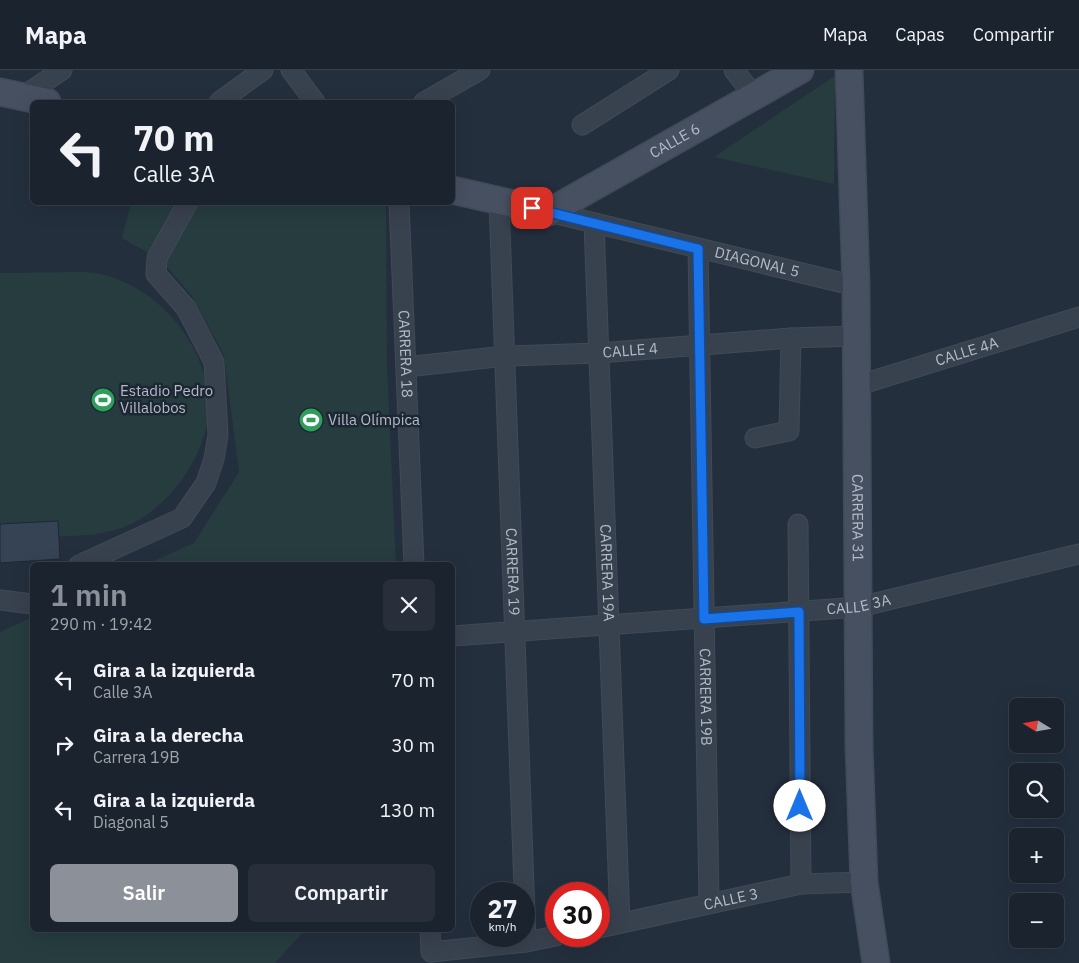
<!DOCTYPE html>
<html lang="es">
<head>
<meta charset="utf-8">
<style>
	body { margin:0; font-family:"IBM Plex Sans",sans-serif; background:#282f3a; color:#f1f3f6; height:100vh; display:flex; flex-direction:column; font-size:19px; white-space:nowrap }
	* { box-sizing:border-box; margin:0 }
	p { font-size:16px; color:#a0a4aa }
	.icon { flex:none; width:28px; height:28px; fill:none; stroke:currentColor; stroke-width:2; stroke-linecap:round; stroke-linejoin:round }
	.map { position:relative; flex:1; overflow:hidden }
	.drawer { position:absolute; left:30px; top:492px; width:425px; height:370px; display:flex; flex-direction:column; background:#1b232e; border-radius:8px; box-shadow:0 5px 20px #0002,0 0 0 1px #39404a }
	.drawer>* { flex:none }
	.top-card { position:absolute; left:30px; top:30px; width:425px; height:105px; border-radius:8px; box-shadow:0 5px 20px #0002,0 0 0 1px #39404a; background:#1b232e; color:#f1f3f6; overflow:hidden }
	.needle { width:32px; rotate:281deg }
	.fabs { position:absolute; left:1009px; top:628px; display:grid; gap:10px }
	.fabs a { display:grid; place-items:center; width:55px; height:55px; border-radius:8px; background:#1b232e; box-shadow:0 5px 20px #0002,0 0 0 1px #39404a; font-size:25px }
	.speed { position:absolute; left:470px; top:812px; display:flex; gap:10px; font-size:25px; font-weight:700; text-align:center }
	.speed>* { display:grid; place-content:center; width:65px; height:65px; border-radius:50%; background:#1b232e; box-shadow:0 5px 20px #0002,0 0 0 1px #39404a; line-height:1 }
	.speed small { font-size:12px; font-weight:400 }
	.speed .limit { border:8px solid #d22; background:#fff; color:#111 }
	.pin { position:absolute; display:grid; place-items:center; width:42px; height:42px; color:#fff; margin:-21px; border-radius:10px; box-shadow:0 2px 8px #0006 }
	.me { position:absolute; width:55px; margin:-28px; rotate:0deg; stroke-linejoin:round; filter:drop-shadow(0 0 4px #0008) }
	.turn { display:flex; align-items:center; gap:18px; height:105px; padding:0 20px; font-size:22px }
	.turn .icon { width:65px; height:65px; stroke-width:2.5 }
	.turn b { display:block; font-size:35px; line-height:42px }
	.round { display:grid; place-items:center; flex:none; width:52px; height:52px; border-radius:8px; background:#282f3a }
	.summary { display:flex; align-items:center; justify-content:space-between; height:85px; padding:0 20px }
	h1 { font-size:30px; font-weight:600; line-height:38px; color:#8c9099 }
	.button { display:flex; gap:10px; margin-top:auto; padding:10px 20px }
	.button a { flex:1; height:58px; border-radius:8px; background:#8c9099; color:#fff; font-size:20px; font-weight:600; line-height:58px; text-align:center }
	.button a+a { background:#282f3a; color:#f1f3f6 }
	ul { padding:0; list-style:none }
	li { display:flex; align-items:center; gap:15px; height:65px; padding:0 20px }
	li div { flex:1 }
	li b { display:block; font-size:19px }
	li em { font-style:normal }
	header { display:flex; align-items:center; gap:30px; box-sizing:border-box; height:70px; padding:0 25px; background:#1b232e; border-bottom:1px solid #39404a }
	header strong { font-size:24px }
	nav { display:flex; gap:28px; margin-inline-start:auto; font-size:18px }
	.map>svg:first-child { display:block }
	.green { fill:#263c3f }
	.building { fill:#364354; stroke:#1f2835 }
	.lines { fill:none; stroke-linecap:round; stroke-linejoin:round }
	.street-casing { stroke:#414a57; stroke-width:21 }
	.secondary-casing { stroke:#414a57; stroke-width:29 }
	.street { stroke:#38414e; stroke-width:19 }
	.secondary { stroke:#465061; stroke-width:26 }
	.route-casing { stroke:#114b97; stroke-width:12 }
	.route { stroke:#1a73e8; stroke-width:9 }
	.labels { text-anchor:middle; stroke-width:5; stroke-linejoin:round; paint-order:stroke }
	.street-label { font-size:15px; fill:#b4bcc9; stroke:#1d2633 }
	.poi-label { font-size:15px; fill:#b4bcc9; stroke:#1d2633; text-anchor:start }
</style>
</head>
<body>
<header>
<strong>Mapa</strong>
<nav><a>Mapa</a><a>Capas</a><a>Compartir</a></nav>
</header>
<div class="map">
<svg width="1079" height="893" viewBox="0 0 1079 893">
	<rect width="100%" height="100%" fill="#242f3e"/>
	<g class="green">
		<polygon points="835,6 834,114 714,87"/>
		<polygon points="131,133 386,133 387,298 396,495 145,495 194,473 239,402 224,285 191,225 162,191 122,168"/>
		<path d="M87,202C154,208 215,278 208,347C203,389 169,436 131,454C94,472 41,465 0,465V203Z"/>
		<polygon points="32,547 32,860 305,860 275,893 0,893 0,562"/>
	</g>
	<polygon class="building" points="58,451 60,489 0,493 0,454"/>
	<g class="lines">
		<defs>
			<g id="street">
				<polyline points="291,0 315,32"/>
				<polyline points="734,0 754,26"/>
				<polyline points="22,27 62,0"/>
				<polyline points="219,32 263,0"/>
				<polyline points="424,32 480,0"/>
				<polyline points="582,55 669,0"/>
				<path id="s1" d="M499,131L526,872"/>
				<path id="s2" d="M399,132L414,495"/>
				<path id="s3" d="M549,142L856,216"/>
				<path id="s4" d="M594,153L620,853"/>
				<path id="s5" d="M698,179L709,833"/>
				<path id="s6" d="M406,297L505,286L599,283L791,268L856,266"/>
				<path id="s7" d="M856,316L1079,247"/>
				<polyline points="755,368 789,361 791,268"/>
				<polyline points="798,454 801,814"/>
				<polyline points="79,495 182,448 206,413 214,389 218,365 214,292 186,238 156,204 157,188 188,132"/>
				<polyline points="0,530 32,534"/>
				<path id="s8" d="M452,566L859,537L1079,484"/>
				<path id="s9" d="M599,858L801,814L864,812"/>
				<polyline points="430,860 431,882 526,872 556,866"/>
			</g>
			<g id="secondary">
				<path id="s10" d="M849,0L856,216L859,676L864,812L876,893"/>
				<polyline points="0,22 47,32"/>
				<path id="s11" d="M452,120L549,142L800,0"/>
			</g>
		</defs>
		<use href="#street" class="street-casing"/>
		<use href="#secondary" class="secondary-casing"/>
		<use href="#street" class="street"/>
		<use href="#secondary" class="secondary"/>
	</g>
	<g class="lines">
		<defs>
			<polyline id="route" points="532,138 698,179 704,549 799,542 800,736"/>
		</defs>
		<use href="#route" class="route-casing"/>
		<use href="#route" class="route"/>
	</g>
	<defs>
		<symbol id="stadium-disc" viewBox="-11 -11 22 22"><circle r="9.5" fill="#2e9e5b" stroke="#1d2633"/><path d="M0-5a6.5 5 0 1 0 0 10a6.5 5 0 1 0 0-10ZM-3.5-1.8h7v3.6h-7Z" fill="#fff"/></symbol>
	</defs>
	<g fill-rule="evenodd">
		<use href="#stadium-disc" x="89" y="316" width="28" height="28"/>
		<use href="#stadium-disc" x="297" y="336" width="28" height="28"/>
	</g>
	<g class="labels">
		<g class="street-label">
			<text dy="5" stroke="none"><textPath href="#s11" startOffset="244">CALLE 6</textPath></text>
			<text dy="5" stroke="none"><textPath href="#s3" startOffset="214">DIAGONAL 5</textPath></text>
			<text dy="5" stroke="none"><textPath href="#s6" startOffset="225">CALLE 4</textPath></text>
			<text dy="5" stroke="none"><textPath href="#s7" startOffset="116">CALLE 4A</textPath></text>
			<text dy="5" stroke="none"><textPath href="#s2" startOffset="152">CARRERA 18</textPath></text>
			<text dy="5" stroke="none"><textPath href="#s10" startOffset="448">CARRERA 31</textPath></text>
			<text dy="5" stroke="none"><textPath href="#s1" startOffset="371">CARRERA 19</textPath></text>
			<text dy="5" stroke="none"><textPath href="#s4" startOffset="350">CARRERA 19A</textPath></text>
			<text dy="5" stroke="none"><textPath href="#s8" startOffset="408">CALLE 3A</textPath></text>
			<text dy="5" stroke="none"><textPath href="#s5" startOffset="448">CARRERA 19B</textPath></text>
			<text dy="5" stroke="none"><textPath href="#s9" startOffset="135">CALLE 3</textPath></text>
		</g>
		<g class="poi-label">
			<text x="120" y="326">Estadio Pedro<tspan x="120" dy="17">Villalobos</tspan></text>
			<text x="328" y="355">Villa Olímpica</text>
		</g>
	</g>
</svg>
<div class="fabs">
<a><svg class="needle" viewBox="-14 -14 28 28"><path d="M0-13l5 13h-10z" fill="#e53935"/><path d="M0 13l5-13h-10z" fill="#a0a4aa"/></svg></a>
<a><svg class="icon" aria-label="search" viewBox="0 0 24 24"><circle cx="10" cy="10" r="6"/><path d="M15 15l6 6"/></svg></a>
<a>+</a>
<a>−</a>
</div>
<div class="speed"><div>27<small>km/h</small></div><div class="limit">30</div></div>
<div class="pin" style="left:532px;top:138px;background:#d93025"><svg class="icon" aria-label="arrive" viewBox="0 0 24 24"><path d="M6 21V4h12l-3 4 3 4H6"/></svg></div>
<svg class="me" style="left:800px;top:736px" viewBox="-20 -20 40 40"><circle r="19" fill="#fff"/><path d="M0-13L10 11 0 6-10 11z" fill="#1a73e8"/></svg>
<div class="top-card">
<div class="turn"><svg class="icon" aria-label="left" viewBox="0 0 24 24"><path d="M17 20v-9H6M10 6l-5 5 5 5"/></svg><div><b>70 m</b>Calle 3A</div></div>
</div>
<section class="drawer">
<div class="summary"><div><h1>1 min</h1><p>290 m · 19:42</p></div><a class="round"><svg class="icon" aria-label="close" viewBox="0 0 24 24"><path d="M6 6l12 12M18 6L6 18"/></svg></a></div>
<ul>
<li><svg class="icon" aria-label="left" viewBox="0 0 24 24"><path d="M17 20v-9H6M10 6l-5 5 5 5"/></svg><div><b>Gira a la izquierda</b><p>Calle 3A</p></div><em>70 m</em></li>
<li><svg class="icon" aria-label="right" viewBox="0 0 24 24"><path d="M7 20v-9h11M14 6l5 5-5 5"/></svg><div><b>Gira a la derecha</b><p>Carrera 19B</p></div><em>30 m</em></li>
<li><svg class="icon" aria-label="left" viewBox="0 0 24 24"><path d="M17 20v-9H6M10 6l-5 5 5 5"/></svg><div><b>Gira a la izquierda</b><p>Diagonal 5</p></div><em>130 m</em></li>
</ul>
<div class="button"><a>Salir</a><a>Compartir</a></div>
</section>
</div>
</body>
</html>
